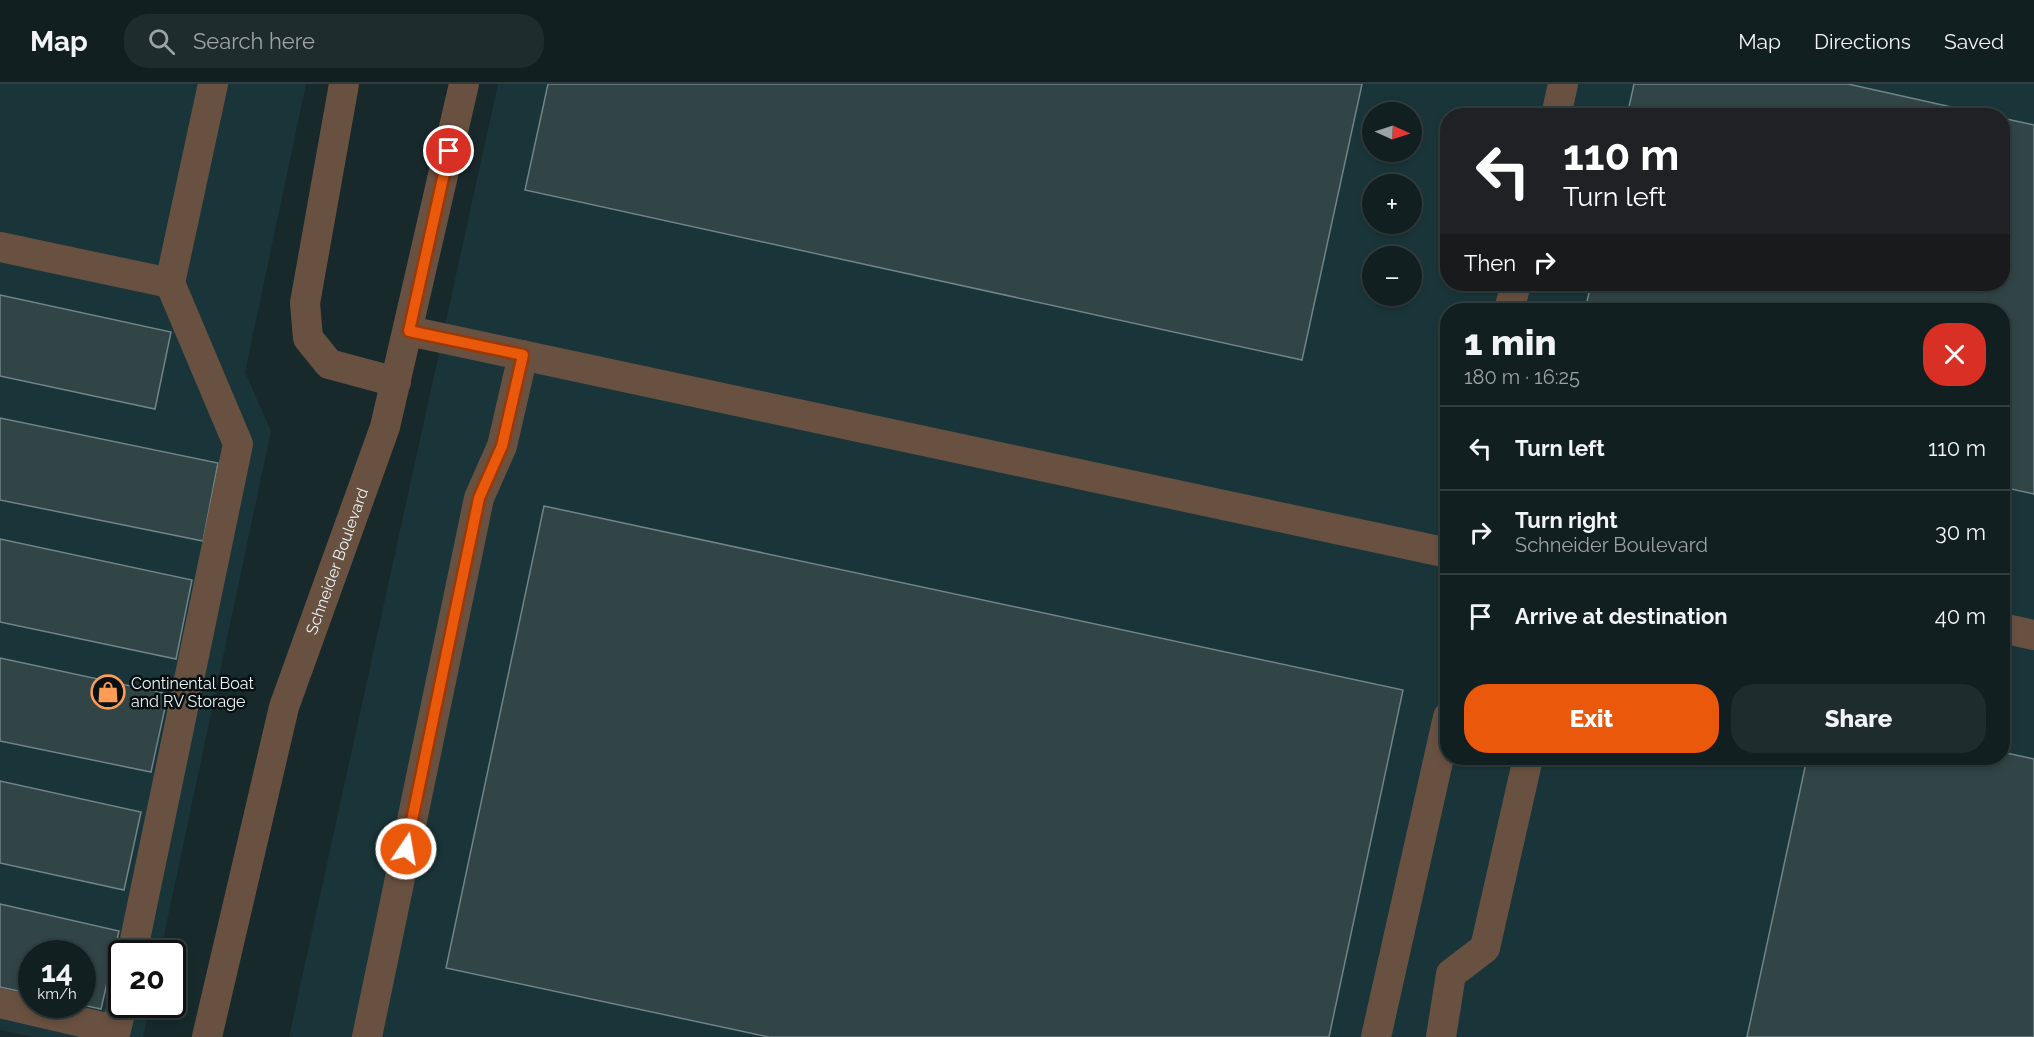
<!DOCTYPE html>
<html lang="en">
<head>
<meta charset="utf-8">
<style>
	body { margin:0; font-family:Raleway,sans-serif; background:#1f2c2e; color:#f1f3f6; height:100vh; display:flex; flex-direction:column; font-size:22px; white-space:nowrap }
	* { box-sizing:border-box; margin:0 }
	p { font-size:20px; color:#9ca2a5 }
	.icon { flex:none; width:33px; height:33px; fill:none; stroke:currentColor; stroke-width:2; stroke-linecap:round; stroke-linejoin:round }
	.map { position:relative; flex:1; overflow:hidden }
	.side { position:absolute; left:1440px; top:219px; width:570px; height:462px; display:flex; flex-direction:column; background:#121f21; border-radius:24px; box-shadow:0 3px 9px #0003,0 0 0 2px #313d3f }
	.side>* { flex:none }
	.hud { position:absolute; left:1440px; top:24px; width:570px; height:183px; border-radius:24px; box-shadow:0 3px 9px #0003,0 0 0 2px #313d3f; background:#202124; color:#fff; overflow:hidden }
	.needle { width:39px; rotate:93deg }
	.controls { position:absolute; left:1362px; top:18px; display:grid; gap:12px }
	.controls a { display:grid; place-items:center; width:60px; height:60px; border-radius:50%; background:#121f21; box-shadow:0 3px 9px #0003,0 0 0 2px #313d3f; font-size:30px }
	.speed { position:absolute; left:18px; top:856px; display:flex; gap:12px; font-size:30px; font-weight:700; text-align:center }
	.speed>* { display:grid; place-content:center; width:78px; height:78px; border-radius:50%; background:#121f21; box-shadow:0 3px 9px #0003,0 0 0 2px #313d3f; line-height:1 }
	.speed small { font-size:15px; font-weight:400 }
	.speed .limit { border:3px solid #111; border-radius:9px; background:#fff; color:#111 }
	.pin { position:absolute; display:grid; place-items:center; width:51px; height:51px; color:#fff; margin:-26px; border:3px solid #fff; border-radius:50%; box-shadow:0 2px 6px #0007 }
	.me { position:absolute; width:66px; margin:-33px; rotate:12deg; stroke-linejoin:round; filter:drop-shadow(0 0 4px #0008) }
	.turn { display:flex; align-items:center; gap:21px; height:126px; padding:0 24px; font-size:27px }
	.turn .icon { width:78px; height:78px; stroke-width:2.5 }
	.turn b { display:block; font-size:42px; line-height:51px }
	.then { display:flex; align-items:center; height:57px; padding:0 24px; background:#0003; gap:12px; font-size:22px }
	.round { display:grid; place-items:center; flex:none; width:63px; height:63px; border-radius:24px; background:#1f2c2e }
	.summary { display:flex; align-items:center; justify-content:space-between; height:102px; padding:0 24px }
	h1 { font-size:36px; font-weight:800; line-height:45px }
	.button { display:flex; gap:12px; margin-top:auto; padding:12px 24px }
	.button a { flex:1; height:69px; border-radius:24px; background:#ea580c; color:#fff; font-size:24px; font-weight:800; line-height:69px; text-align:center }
	.button a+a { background:#1f2c2e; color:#f1f3f6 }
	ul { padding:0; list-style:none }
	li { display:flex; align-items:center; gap:18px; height:84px; padding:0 24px; border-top:2px solid #313d3f }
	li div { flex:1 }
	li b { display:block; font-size:22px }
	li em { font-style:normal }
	header { display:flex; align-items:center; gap:36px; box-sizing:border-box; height:84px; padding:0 30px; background:#121f21; border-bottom:2px solid #313d3f }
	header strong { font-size:28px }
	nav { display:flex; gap:33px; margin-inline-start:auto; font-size:21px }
	.search { width:420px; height:54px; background:#1f2c2e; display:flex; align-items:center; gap:15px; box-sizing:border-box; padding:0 21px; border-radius:24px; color:#9ca2a5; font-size:22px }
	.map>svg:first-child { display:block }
	.built { fill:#1a3539; fill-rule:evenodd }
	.building { fill:#314446; stroke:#708487; stroke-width:1.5 }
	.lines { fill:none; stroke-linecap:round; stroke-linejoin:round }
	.minor { stroke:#695141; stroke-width:30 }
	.route-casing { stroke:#983908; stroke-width:15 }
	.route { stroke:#ea580c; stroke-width:10 }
	.labels { text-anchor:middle; stroke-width:5; stroke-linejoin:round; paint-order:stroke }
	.street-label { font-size:16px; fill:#eaf4f6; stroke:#091011 }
	.poi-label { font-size:16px; fill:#eaf4f6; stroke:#091011; text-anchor:start }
</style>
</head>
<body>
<header>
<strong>Map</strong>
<div class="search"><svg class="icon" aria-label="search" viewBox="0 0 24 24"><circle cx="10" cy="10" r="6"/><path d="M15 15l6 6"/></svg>Search here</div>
<nav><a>Map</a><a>Directions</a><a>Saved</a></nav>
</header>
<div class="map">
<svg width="2034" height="953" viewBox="0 0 2034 953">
	<rect width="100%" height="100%" fill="#18292c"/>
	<g class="built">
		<path d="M0,0H306L245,288L271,347L160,870H122V921H150L143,953H33L0,946ZM32,870H82V921H32Z"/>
		<path d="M498,0H2034V953H289ZM1372,28H1412V68H1372ZM1448,32H2002V200H1448ZM1372,100H1412V140H1372ZM1372,172H1412V212H1372ZM1448,226H2002V674H1448Z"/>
	</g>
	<g class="building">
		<polygon points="548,0 1362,0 1302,276 525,106"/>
		<polygon points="1634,0 1848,0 1992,32 1627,32"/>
		<polygon points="2002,34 2034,41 2034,410 2002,403 2002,226 1585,226 1591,200 2002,200"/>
		<polygon points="0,211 171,248 155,325 0,292"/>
		<polygon points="0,334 218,379 203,457 0,416"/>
		<polygon points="544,422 1403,606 1329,953 769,953 446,884"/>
		<polygon points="0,455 192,496 176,575 0,538"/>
		<polygon points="0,574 168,610 151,688 0,657"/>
		<polygon points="2002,668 2034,675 2034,953 1747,953 1807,674 2002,674"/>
		<polygon points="0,697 141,728 124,806 0,779"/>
		<polygon points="0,820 119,847 101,925 82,921 82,870 32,870 32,910 0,903"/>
	</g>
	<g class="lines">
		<g class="minor">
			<polyline points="344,0 305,219 308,254 329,280 396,298"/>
			<polyline points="1556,32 1563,0"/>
			<polyline points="0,163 170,199"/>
			<polyline points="1509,226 1516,200"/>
			<polyline points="409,247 1448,469"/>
			<polyline points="2002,544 2034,551"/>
			<polyline points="132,870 238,360 170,199 213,0"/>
			<polyline points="0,919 116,946 122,921"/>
			<path id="s1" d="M207,953L284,623L385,343L464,0"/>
			<polyline points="367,953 479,414 502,362 523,271"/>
			<polyline points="1376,953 1448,633"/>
			<polyline points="1441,953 1451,890 1485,864 1528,674"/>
		</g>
	</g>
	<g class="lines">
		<defs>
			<polyline id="route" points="406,765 479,414 502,362 523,271 409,247 449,67"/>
		</defs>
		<use href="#route" class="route-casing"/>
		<use href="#route" class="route"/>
	</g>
	<defs>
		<symbol id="shop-ring" viewBox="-11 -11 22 22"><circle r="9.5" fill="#091011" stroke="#fd9c57" stroke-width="1.5"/><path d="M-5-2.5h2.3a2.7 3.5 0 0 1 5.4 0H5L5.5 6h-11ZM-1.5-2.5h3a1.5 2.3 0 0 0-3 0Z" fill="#fd9c57"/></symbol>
	</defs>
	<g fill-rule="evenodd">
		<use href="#shop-ring" x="89" y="589" width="38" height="38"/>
	</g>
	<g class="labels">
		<g class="street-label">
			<text dy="6" stroke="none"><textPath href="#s1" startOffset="494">Schneider Boulevard</textPath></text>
		</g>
		<g class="poi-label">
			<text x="131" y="605">Continental Boat<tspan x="131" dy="18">and RV Storage</tspan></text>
		</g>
	</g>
</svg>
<div class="controls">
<a><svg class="needle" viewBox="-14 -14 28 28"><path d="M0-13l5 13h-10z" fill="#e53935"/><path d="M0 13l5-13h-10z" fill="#9ca2a5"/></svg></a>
<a>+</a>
<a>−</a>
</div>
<div class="speed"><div>14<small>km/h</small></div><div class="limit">20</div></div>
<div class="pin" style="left:449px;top:67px;background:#d93025"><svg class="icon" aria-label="arrive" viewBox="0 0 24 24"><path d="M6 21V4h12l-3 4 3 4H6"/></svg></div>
<svg class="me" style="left:406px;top:765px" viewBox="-20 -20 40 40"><circle r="17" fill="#ea580c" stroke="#fff" stroke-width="3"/><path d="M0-11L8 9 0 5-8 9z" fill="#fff"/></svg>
<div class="hud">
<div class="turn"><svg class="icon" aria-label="left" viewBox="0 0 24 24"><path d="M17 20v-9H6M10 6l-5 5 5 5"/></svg><div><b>110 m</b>Turn left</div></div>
<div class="then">Then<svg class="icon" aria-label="right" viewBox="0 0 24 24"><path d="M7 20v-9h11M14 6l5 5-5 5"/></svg></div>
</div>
<section class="side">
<div class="summary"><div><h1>1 min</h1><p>180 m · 16:25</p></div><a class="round" style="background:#d93025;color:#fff"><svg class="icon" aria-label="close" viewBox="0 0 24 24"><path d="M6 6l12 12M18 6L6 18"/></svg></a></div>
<ul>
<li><svg class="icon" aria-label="left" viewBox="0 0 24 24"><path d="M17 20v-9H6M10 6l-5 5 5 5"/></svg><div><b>Turn left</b></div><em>110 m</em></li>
<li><svg class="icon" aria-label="right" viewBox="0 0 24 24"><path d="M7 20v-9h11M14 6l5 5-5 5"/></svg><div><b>Turn right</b><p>Schneider Boulevard</p></div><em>30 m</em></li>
<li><svg class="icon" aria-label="arrive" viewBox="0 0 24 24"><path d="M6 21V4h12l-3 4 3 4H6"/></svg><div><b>Arrive at destination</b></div><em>40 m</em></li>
</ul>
<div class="button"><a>Exit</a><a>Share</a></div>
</section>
</div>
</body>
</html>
